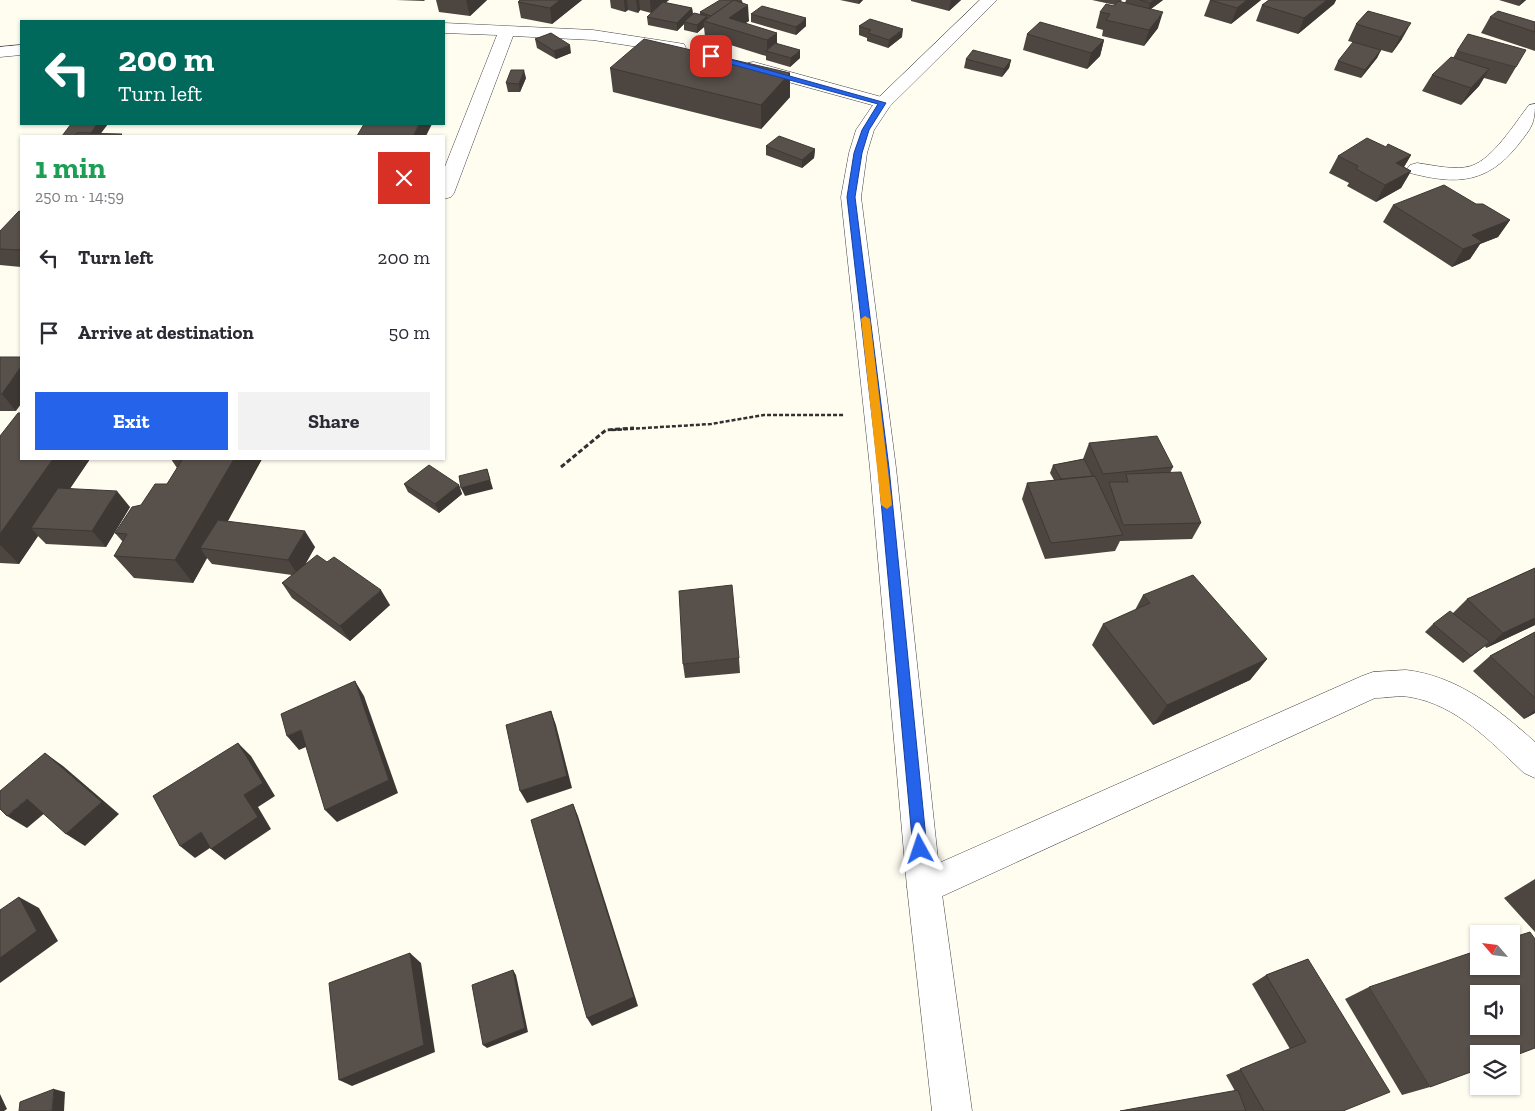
<!DOCTYPE html>
<html lang="en">
<head>
<meta charset="utf-8">
<style>
	body { margin:0; font-family:"Zilla Slab",serif; background:#f2f2f3; color:#2b2b33; height:100vh; display:flex; flex-direction:column; font-size:19px; white-space:nowrap }
	* { box-sizing:border-box; margin:0 }
	p { font-size:16px; color:#7c7c81 }
	.icon { flex:none; width:28px; height:28px; fill:none; stroke:currentColor; stroke-width:2; stroke-linecap:round; stroke-linejoin:round }
	.map { position:relative; flex:1; overflow:hidden }
	.drawer { position:absolute; left:20px; top:135px; width:425px; height:325px; display:flex; flex-direction:column; background:#fff; border-radius:0px; box-shadow:0 1px 4px #0004 }
	.drawer>* { flex:none }
	.banner { position:absolute; left:20px; top:20px; width:425px; height:105px; border-radius:0px; box-shadow:0 1px 4px #0004; background:#00695c; color:#fff; overflow:hidden }
	.needle { width:32px; rotate:298deg }
	.fabs { position:absolute; left:1470px; top:925px; display:grid; gap:10px }
	.fabs a { display:grid; place-items:center; width:50px; height:50px; border-radius:0px; background:#fff; box-shadow:0 1px 4px #0004; font-size:25px }
	.pin { position:absolute; display:grid; place-items:center; width:42px; height:42px; color:#fff; margin:-21px; border-radius:10px; box-shadow:0 2px 8px #0006 }
	.me { position:absolute; width:55px; margin:-28px; rotate:355deg; stroke-linejoin:round; filter:drop-shadow(0 0 4px #0008) }
	.turn { display:flex; align-items:center; gap:18px; height:105px; padding:0 15px; font-size:22px }
	.turn .icon { width:65px; height:65px; stroke-width:2.5 }
	.turn b { display:block; font-size:35px; line-height:42px }
	.round { display:grid; place-items:center; flex:none; width:52px; height:52px; border-radius:0px; background:#f2f2f3 }
	.summary { display:flex; align-items:center; justify-content:space-between; height:85px; padding:0 15px }
	h1 { font-size:30px; font-weight:700; line-height:38px; color:#1e9e55 }
	.primary-button { display:flex; gap:10px; margin-top:auto; padding:10px 15px }
	.primary-button a { flex:1; height:58px; border-radius:0px; background:#2563eb; color:#fff; font-size:20px; font-weight:700; line-height:58px; text-align:center }
	.primary-button a+a { background:#f2f2f3; color:#2b2b33 }
	ul { padding:0; list-style:none }
	li { display:flex; align-items:center; gap:15px; height:75px; padding:0 15px }
	li div { flex:1 }
	li b { display:block; font-size:19px }
	li em { font-style:normal }
	.map>svg:first-child { display:block }
	.lines { fill:none; stroke-linecap:round; stroke-linejoin:round }
	.minor-casing { stroke:#424242; stroke-width:1 }
	.tertiary-casing { stroke:#424242; stroke-width:1 }
	.path-far1 { stroke:#313131; stroke-width:2.5; stroke-dasharray:4 2; stroke-linecap:butt }
	.path { stroke:#313131; stroke-width:3; stroke-dasharray:5 2.5; stroke-linecap:butt }
	.minor { fill:#fff; fill-rule:evenodd }
	.tertiary { fill:#fff; fill-rule:evenodd }
	.wall { fill:#4c4540 }
	.shaded-wall { fill:#3e3834 }
	.building { fill:#58504a; stroke:#3e3834; fill-rule:evenodd }
	.route { fill:#2563eb; stroke:#184099 }
	.slow { fill:#f59e0b }
</style>
</head>
<body>
<div class="map">
<svg width="1535" height="1111" viewBox="0 0 1535 1111">
	<rect width="100%" height="100%" fill="#fffcf0"/>
	<g class="lines">
		<defs>
			<g id="minor">
				<polygon points="444,23 593,30 678,43 684,44 686,48 684,52 678,53 593,40 513,36 454,193 451,197 444,199 444,169 497,35 444,33"/>
				<polygon points="21,45 21,55 0,57 0,47"/>
				<polygon points="754,62 889,99 892,103 889,107 883,108 748,71 745,67 748,63"/>
				<path d="M1535,104C1535,125 1531,128 1518,145C1487,184 1456,185 1410,173L1407,169L1410,165L1417,163C1433,165 1455,171 1471,166C1493,159 1515,123 1529,105Z"/>
				<path d="M1406,670C1458,676 1498,709 1535,742V778L1524,773C1491,742 1457,705 1410,697C1399,695 1387,698 1375,698L936,899L924,904L912,899L907,887L912,875L1362,676L1373,672Z"/>
			</g>
			<polygon id="tertiary" points="980,0 997,0 890,106 874,130 867,153 861,197 896,468 941,887 972,1111 932,1111 907,887 870,468 841,197 849,153 856,130 877,99"/>
		</defs>
		<use href="#minor" class="minor-casing"/>
		<use href="#tertiary" class="tertiary-casing"/>
		<polyline class="path-far1" points="612,430 711,424 764,415 844,415"/>
		<polyline class="path" points="561,467 606,430 634,428"/>
		<use href="#minor" class="minor"/>
		<use href="#tertiary" class="tertiary"/>
	</g>
	<g class="wall">
		<polygon points="396,0 425,0 424,1"/>
		<polygon points="436,0 487,0 470,16 439,12"/>
		<polygon points="520,0 582,0 552,24 521,18 518,2"/>
		<polygon points="610,0 669,0 665,3 692,8 693,14 700,14 700,12 742,1 749,21 745,23 800,58 790,67 766,60 766,56 705,37 704,27 697,33 684,30 684,24 677,31 648,25 647,17 651,13 640,10 638,13 628,10 625,12 611,8"/>
		<polygon points="840,0 863,0 859,4"/>
		<polygon points="911,0 961,0 949,11 911,1"/>
		<polygon points="1092,0 1122,0 1120,2 1125,3 1126,0 1163,0 1151,9 1158,28 1144,46 1102,36 1103,30 1096,28 1100,12 1115,5"/>
		<polygon points="1210,0 1261,0 1231,24 1204,16"/>
		<polygon points="1269,0 1336,0 1334,4 1298,34 1256,21 1262,5"/>
		<polygon points="1499,0 1526,0 1519,6"/>
		<polygon points="1368,11 1402,39 1392,53 1381,50 1377,58 1361,78 1334,70 1338,61 1356,43 1348,41 1356,24"/>
		<polygon points="751,14 806,26 796,35 751,22"/>
		<polygon points="1490,17 1535,22 1535,51 1481,33"/>
		<polygon points="859,26 902,37 888,48 867,41 867,38 859,35"/>
		<polygon points="1027,34 1104,40 1100,56 1087,69 1023,50"/>
		<polygon points="535,39 571,53 556,59 537,48"/>
		<polygon points="1457,51 1516,67 1506,84 1484,78 1479,86 1461,105 1422,91 1432,75 1453,58"/>
		<polygon points="966,59 1011,60 1009,68 1002,77 964,68"/>
		<polygon points="610,68 790,73 790,97 761,129 613,92"/>
		<polygon points="526,78 520,92 508,92 506,83"/>
		<polygon points="766,146 815,149 814,158 802,168 766,155"/>
		<polygon points="1386,147 1411,155 1404,167 1411,171 1401,188 1376,202 1347,186 1349,183 1329,173 1338,156"/>
		<polygon points="1476,204 1510,220 1498,237 1480,244 1470,259 1452,267 1383,222 1393,205"/>
		<polygon points="21,212 21,267 0,265 0,231"/>
		<polygon points="0,357 16,411 0,411"/>
		<polygon points="0,436 21,459 90,459 70,488 130,507 106,547 46,544 38,536 19,564 0,563"/>
		<polygon points="1089,443 1173,467 1170,473 1201,523 1192,539 1120,541 1115,551 1045,559 1022,499 1027,483 1054,480 1050,473 1053,465 1083,459"/>
		<polygon points="171,459 262,459 227,522 315,547 305,564 390,605 350,641 292,598 282,583 292,575 212,564 207,558 193,583 134,578 114,556 123,542 115,533 141,505 167,484 177,468"/>
		<polygon points="404,484 459,485 462,494 439,513 408,492"/>
		<polygon points="1535,568 1535,625 1486,648 1485,646 1463,663 1425,632 1433,624 1453,613 1467,599"/>
		<polygon points="1143,595 1267,659 1250,680 1153,725 1092,645 1103,624 1135,610"/>
		<polygon points="1535,632 1535,713 1524,719 1473,671 1490,656"/>
		<polygon points="739,658 740,673 685,678 683,664"/>
		<polygon points="1535,879 1535,932 1504,898"/>
		<polygon points="1308,959 1343,1111 1120,1111 1235,1091 1226,1075 1290,1049 1252,984 1266,975"/>
		<polygon points="1369,987 1430,1087 1402,1095 1345,999"/>
	</g>
	<g class="shaded-wall">
		<polygon points="466,0 487,0 470,16"/>
		<polygon points="560,0 582,0 552,24 550,8"/>
		<polygon points="624,0 627,0 628,10 625,12"/>
		<polygon points="636,0 639,0 640,10 638,13"/>
		<polygon points="650,0 669,0 651,13"/>
		<polygon points="859,0 863,0 859,4"/>
		<polygon points="951,0 961,0 949,11"/>
		<polygon points="1154,0 1163,0 1148,11 1150,3"/>
		<polygon points="1247,0 1261,0 1231,24 1237,8"/>
		<polygon points="1327,0 1336,0 1334,4 1298,34 1304,18"/>
		<polygon points="1522,0 1526,0 1519,6"/>
		<polygon points="742,1 742,9 748,5 749,21 735,30 718,25"/>
		<polygon points="692,8 693,16 684,22 684,24 677,31 677,23"/>
		<polygon points="1163,12 1158,28 1144,46 1149,30"/>
		<polygon points="707,16 707,22 704,21 704,27 697,33 697,25"/>
		<polygon points="806,18 806,26 796,35 796,27"/>
		<polygon points="1411,23 1402,39 1392,53 1400,37"/>
		<polygon points="903,29 902,37 888,48 889,40"/>
		<polygon points="777,33 777,49 767,52 767,40"/>
		<polygon points="1104,40 1100,56 1087,69 1091,53"/>
		<polygon points="570,45 571,53 556,59 554,51"/>
		<polygon points="800,50 800,58 790,67 791,58"/>
		<polygon points="1381,50 1377,58 1361,78 1365,70"/>
		<polygon points="1011,60 1009,68 1002,77 1004,69"/>
		<polygon points="1489,69 1479,86 1461,105 1471,88"/>
		<polygon points="524,70 526,78 520,92 519,84"/>
		<polygon points="790,73 790,97 761,129 761,105"/>
		<polygon points="97,124 108,124 99,136 88,136"/>
		<polygon points="419,124 432,124 426,136 413,136"/>
		<polygon points="815,149 814,158 802,168 802,160"/>
		<polygon points="1411,155 1401,172 1396,163"/>
		<polygon points="1411,171 1401,188 1376,202 1385,185"/>
		<polygon points="1510,220 1498,237 1480,244 1470,259 1452,267 1472,235"/>
		<polygon points="21,366 21,404 16,411 2,394"/>
		<polygon points="53,459 90,459 43,529 31,528 38,536 19,564 0,545 0,534"/>
		<polygon points="234,459 262,459 212,550 200,548 207,558 193,583 175,560"/>
		<polygon points="487,469 493,489 465,496 461,488"/>
		<polygon points="459,485 462,494 439,513 435,504"/>
		<polygon points="117,491 130,507 106,547 92,531"/>
		<polygon points="305,531 315,547 299,576 288,560"/>
		<polygon points="381,590 390,605 350,641 340,626"/>
		<polygon points="1535,618 1535,625 1486,648 1503,633"/>
		<polygon points="1267,659 1250,680 1153,725 1167,705"/>
		<polygon points="355,681 364,696 398,793 337,822 325,810"/>
		<polygon points="1535,710 1535,713 1524,719"/>
		<polygon points="551,711 556,725 572,788 527,803 520,791"/>
		<polygon points="301,730 313,744 299,750 287,736"/>
		<polygon points="238,743 251,756 275,796 258,807 271,829 225,860 211,849"/>
		<polygon points="45,753 63,766 119,814 85,846 66,834"/>
		<polygon points="27,799 46,812 27,828 7,816"/>
		<polygon points="573,804 578,816 638,1006 592,1026 587,1018"/>
		<polygon points="201,832 216,844 195,858 180,846"/>
		<polygon points="19,897 39,908 58,941 0,983 0,958"/>
		<polygon points="410,953 421,963 435,1052 352,1086 339,1080"/>
		<polygon points="513,970 516,975 528,1032 487,1048 483,1045"/>
		<polygon points="54,1089 65,1092 64,1111 52,1111"/>
		<polygon points="0,1094 7,1109 4,1111 0,1111"/>
	</g>
	<g class="building">
		<polygon points="520,0 560,0 550,8 518,2"/>
		<polygon points="720,0 738,0 742,1 740,2 734,0 711,16 700,12"/>
		<polygon points="734,0 748,5 729,18 777,33 767,40 704,21"/>
		<polygon points="1140,0 1154,0 1150,3"/>
		<polygon points="1210,0 1247,0 1237,8"/>
		<polygon points="1269,0 1327,0 1304,18 1262,5"/>
		<polygon points="1118,1 1163,12 1149,30 1106,20 1110,14 1100,12 1106,4 1114,6"/>
		<polygon points="663,2 692,8 677,23 647,17"/>
		<polygon points="762,6 806,18 796,27 751,14"/>
		<polygon points="1368,11 1411,23 1400,37 1356,24"/>
		<polygon points="1498,11 1535,22 1535,32 1490,17"/>
		<polygon points="694,13 707,16 697,25 684,22"/>
		<polygon points="870,19 903,29 889,40 868,33 871,30 859,26"/>
		<polygon points="1040,22 1104,40 1091,53 1027,34"/>
		<polygon points="551,33 570,45 554,51 535,39"/>
		<polygon points="1468,34 1526,50 1516,67 1457,51"/>
		<polygon points="644,39 790,73 761,105 610,68"/>
		<polygon points="1353,42 1381,50 1365,70 1338,61"/>
		<polygon points="775,43 800,50 791,58 766,51"/>
		<polygon points="973,50 1011,60 1004,69 966,59"/>
		<polygon points="1451,57 1489,69 1471,88 1432,75"/>
		<polygon points="511,70 524,70 519,84 506,83"/>
		<polygon points="71,124 97,124 91,133 77,133 74,136 62,136"/>
		<polygon points="364,124 419,124 413,136 357,136"/>
		<polygon points="77,133 122,134 120,136 74,136"/>
		<polygon points="779,136 815,149 802,160 766,146"/>
		<polygon points="1367,138 1386,147 1388,144 1411,155 1396,163 1411,171 1385,185 1356,169 1358,166 1338,156"/>
		<polygon points="1444,185 1476,204 1483,204 1510,220 1472,235 1482,242 1463,249 1393,205"/>
		<polygon points="19,211 21,212 21,250 0,249 0,231"/>
		<polygon points="0,357 21,357 21,366 2,394 0,394"/>
		<polygon points="18,413 21,413 21,459 53,459 0,534 0,436"/>
		<polygon points="1157,436 1173,467 1103,474 1089,443"/>
		<polygon points="171,459 234,459 175,560 114,556 127,534 115,533 132,507 141,505 155,484 167,484 182,460"/>
		<polygon points="1084,459 1093,476 1061,479 1053,465"/>
		<polygon points="429,465 459,485 435,504 404,484"/>
		<polygon points="487,469 490,480 461,488 459,476"/>
		<polygon points="1181,472 1201,523 1123,525 1109,482 1128,482 1126,474"/>
		<polygon points="1095,476 1123,535 1051,543 1027,483"/>
		<polygon points="58,488 117,491 92,531 31,528"/>
		<polygon points="218,520 305,531 288,560 200,548"/>
		<polygon points="317,555 327,562 334,557 381,590 340,626 282,583"/>
		<polygon points="1535,568 1535,618 1503,633 1467,599"/>
		<polygon points="1193,575 1267,659 1167,705 1103,624 1150,603 1143,595"/>
		<polygon points="732,585 739,658 683,664 679,591"/>
		<polygon points="1450,611 1490,642 1471,656 1433,624"/>
		<polygon points="1535,632 1535,698 1490,656"/>
		<polygon points="355,681 389,780 325,810 301,730 287,736 281,714"/>
		<polygon points="551,711 567,776 520,791 506,725"/>
		<polygon points="238,743 263,783 244,795 258,817 211,849 201,832 180,846 153,796"/>
		<polygon points="45,753 102,802 66,834 27,799 7,816 0,809 0,791"/>
		<polygon points="573,804 634,997 587,1018 531,820"/>
		<polygon points="19,897 37,931 0,958 0,910"/>
		<path d="M1530,932L1535,939V1048L1511,1057V1054H1479V1069L1430,1087L1369,987L1479,950V966H1511V938ZM1479,994H1511V1026H1479Z"/>
		<polygon points="410,953 424,1045 339,1080 329,983"/>
		<polygon points="1308,959 1390,1092 1343,1111 1264,1111 1240,1069 1306,1042 1266,975"/>
		<polygon points="513,970 525,1028 483,1045 472,985"/>
		<polygon points="54,1089 52,1111 19,1111 20,1102"/>
		<polygon points="1238,1090 1246,1111 1120,1111"/>
	</g>
	<polygon class="route" points="711,54 886,103 869,130 862,153 855,197 889,468 927,849 925,854 920,856 915,854 913,849 878,468 847,197 854,153 862,130 878,104 708,58 707,56"/>
	<polygon class="slow" points="865,316 870,319 892,505 887,509 881,505 861,319"/>
</svg>
<div class="fabs">
<a><svg class="needle" viewBox="-14 -14 28 28"><path d="M0-13l5 13h-10z" fill="#e53935"/><path d="M0 13l5-13h-10z" fill="#7c7c81"/></svg></a>
<a><svg class="icon" aria-label="sound" viewBox="0 0 24 24"><path d="M4 9h4l5-4v14l-5-4H4zM17 9q2 3 0 6"/></svg></a>
<a><svg class="icon" aria-label="layers" viewBox="0 0 24 24"><path d="M12 4l9 5-9 5-9-5zM3 14l9 5 9-5"/></svg></a>
</div>
<div class="pin" style="left:711px;top:56px;background:#d93025"><svg class="icon" aria-label="arrive" viewBox="0 0 24 24"><path d="M6 21V4h12l-3 4 3 4H6"/></svg></div>
<svg class="me" style="left:920px;top:849px" viewBox="-20 -20 40 40"><path d="M0-17L14 15 0 8-14 15z" fill="#2563eb" stroke="#fff" stroke-width="4"/></svg>
<div class="banner">
<div class="turn"><svg class="icon" aria-label="left" viewBox="0 0 24 24"><path d="M17 20v-9H6M10 6l-5 5 5 5"/></svg><div><b>200 m</b>Turn left</div></div>
</div>
<section class="drawer">
<div class="summary"><div><h1>1 min</h1><p>250 m · 14:59</p></div><a class="round" style="background:#d93025;color:#fff"><svg class="icon" aria-label="close" viewBox="0 0 24 24"><path d="M6 6l12 12M18 6L6 18"/></svg></a></div>
<ul>
<li><svg class="icon" aria-label="left" viewBox="0 0 24 24"><path d="M17 20v-9H6M10 6l-5 5 5 5"/></svg><div><b>Turn left</b></div><em>200 m</em></li>
<li><svg class="icon" aria-label="arrive" viewBox="0 0 24 24"><path d="M6 21V4h12l-3 4 3 4H6"/></svg><div><b>Arrive at destination</b></div><em>50 m</em></li>
</ul>
<div class="primary-button"><a>Exit</a><a>Share</a></div>
</section>
</div>
</body>
</html>
